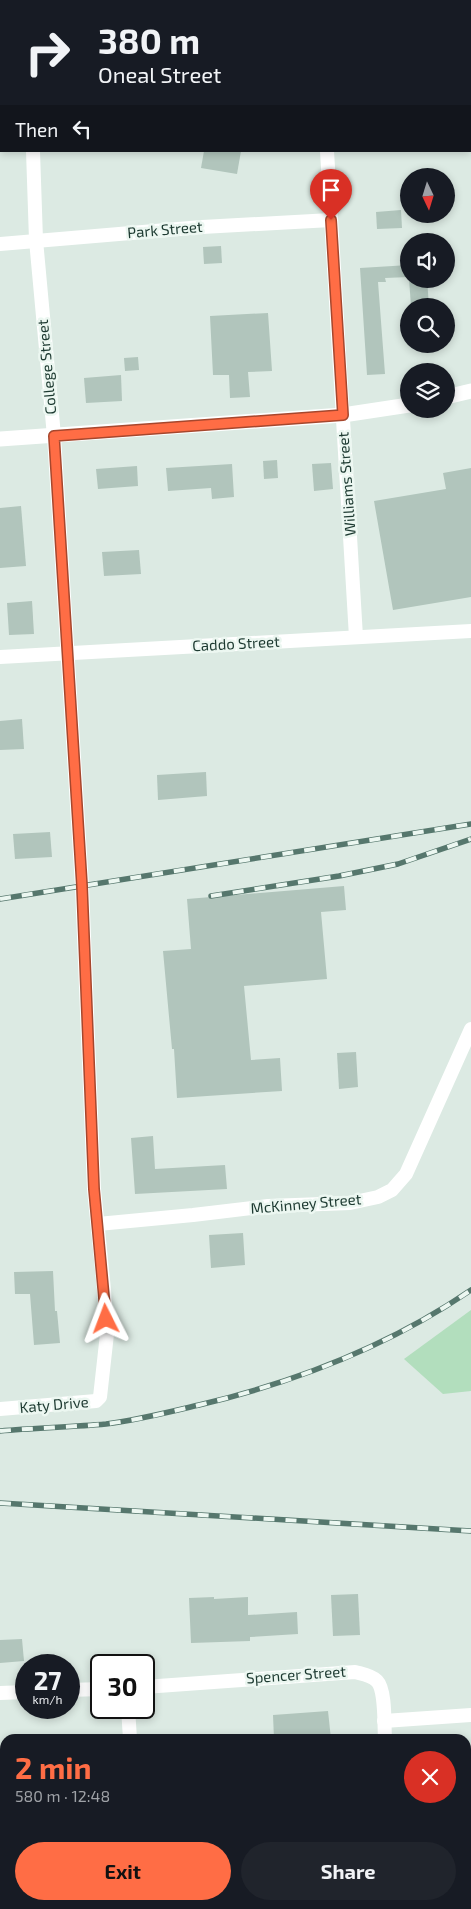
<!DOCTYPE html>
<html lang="en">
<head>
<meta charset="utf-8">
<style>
	body { margin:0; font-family:"Exo 2",sans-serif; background:#20242c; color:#f1f3f6; height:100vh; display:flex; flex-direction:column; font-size:19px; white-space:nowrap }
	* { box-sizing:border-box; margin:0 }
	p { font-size:16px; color:#9ea1a6 }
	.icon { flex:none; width:28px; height:28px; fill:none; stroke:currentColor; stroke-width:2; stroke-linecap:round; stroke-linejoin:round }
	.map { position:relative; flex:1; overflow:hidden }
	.panel { position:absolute; left:0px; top:1734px; width:471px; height:176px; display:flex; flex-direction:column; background:#171b24; border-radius:15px 15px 0 0; box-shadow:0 2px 8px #0003 }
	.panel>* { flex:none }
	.hud { position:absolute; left:0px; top:0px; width:471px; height:152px; box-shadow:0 2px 8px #0003; background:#171b24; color:#f1f3f6; overflow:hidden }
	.needle { width:32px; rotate:176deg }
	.fabs { position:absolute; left:400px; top:168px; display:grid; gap:10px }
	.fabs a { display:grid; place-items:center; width:55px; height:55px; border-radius:50%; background:#171b24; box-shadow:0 2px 8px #0003; font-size:25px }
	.speed { position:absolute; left:15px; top:1654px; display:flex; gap:10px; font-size:25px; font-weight:700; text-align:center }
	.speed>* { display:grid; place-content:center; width:65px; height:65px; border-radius:50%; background:#171b24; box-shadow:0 2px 8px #0003; line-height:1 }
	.speed small { font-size:12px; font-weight:400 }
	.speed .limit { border:2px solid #111; border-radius:8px; background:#fff; color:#111 }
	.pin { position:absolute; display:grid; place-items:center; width:42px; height:42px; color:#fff; margin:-51px -21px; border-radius:50% 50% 50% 0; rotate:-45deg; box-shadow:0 0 5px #0007 }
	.pin .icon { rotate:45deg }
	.me { position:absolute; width:55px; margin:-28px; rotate:357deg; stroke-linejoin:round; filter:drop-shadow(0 0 4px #0008) }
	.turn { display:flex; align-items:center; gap:18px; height:105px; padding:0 15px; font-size:22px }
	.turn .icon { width:65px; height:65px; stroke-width:2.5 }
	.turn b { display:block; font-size:35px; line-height:42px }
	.then { display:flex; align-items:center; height:48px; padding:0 15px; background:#0003; gap:10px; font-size:19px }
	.round { display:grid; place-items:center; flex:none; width:52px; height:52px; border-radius:26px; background:#20242c }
	.summary { display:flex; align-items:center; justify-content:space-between; height:85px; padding:0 15px }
	h1 { font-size:30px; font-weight:700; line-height:38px; color:#ff6d45 }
	.action { display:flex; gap:10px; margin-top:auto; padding:10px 15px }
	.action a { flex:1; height:58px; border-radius:30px; background:#ff6d45; color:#111; font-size:20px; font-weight:700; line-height:58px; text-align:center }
	.action a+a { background:#20242c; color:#f1f3f6 }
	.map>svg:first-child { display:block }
	.green { fill:#b2debd }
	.building { fill:#b1c5bc }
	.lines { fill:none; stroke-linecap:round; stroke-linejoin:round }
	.minor { stroke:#fff; stroke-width:14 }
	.tertiary { stroke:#fff; stroke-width:15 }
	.rail-casing { stroke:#56776d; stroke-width:5.5 }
	.rail { stroke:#ecf7f1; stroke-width:4; stroke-dasharray:11; stroke-linecap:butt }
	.route-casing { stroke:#a6472d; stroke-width:12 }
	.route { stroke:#ff6d45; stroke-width:9 }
	.labels { text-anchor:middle; stroke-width:5; stroke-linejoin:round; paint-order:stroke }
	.street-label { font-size:15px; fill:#1d3a31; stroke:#ecf7f1 }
</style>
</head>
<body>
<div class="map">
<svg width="471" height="1909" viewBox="0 0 471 1909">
	<rect width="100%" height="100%" fill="#dceae3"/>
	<polygon class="green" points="471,1310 471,1391 443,1394 404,1359"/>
	<g class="building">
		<polygon points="204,151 241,151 237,174 201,168"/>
		<polygon points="401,210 402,228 377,229 376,212"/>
		<polygon points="221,246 222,263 204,264 203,247"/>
		<polygon points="409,265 409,277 385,278 386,282 378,282 385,374 367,375 360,268"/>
		<polygon points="409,279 427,279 429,306 411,306"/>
		<polygon points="268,313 272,371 248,372 250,397 230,398 229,375 213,375 210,316"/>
		<polygon points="138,357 139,370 125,371 124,358"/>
		<polygon points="121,375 122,401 86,403 84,378"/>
		<polygon points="277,460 278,478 264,479 263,461"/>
		<polygon points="331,463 333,489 314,491 312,464"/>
		<polygon points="232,464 234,497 212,499 211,488 168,491 166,468"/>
		<polygon points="137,466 138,486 98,489 96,469"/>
		<polygon points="471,468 471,597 393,610 374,501 446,489 443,473"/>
		<polygon points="21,506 26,566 0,568 0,508"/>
		<polygon points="139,550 141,574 104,576 102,552"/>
		<polygon points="32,601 34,634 9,635 7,603"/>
		<polygon points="22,719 24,749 0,750 0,721"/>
		<polygon points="206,772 207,796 158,800 157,775"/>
		<polygon points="50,832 52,857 15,859 13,834"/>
		<polygon points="344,886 346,910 321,912 327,979 244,986 251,1060 280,1058 282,1091 177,1098 174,1049 172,1049 163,951 191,949 187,899"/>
		<polygon points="356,1052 358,1087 339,1089 337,1053"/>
		<polygon points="153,1136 155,1169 225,1165 227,1189 135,1194 131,1138"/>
		<polygon points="243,1233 245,1265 211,1268 209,1235"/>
		<polygon points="53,1271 55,1311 57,1311 60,1343 34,1345 30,1294 15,1294 14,1272"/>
		<polygon points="358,1594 360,1635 333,1636 331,1595"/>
		<polygon points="214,1597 214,1599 248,1597 248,1615 297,1612 298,1634 250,1637 250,1641 191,1643 189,1598"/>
		<polygon points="22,1639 24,1661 0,1663 0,1640"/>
		<polygon points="328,1711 331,1739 274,1739 273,1715"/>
	</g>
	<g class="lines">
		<g class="minor">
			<polyline points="26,0 26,1"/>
			<polyline points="320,0 320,1"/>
			<polyline points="327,151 356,637"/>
			<polyline points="0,244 202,227 331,220"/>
			<polyline points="0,657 471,631"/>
			<polyline points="98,1224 193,1215 268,1206 350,1203 378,1197 392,1190 406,1174 471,1029"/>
			<polyline points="0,1409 96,1401 100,1397 107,1334 104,1290 94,1189 82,886 54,436 36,240 33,151"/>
			<path d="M144,1687L355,1672C362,1674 371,1675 377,1681C386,1690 384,1726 385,1739"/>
			<polyline points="69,1690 101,1689"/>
			<polyline points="0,1693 26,1692"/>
			<polyline points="128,1708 130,1739"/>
			<polyline points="384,1721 471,1715"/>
			<polyline points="142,1905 142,1909"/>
			<polyline points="395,1905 396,1909"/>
		</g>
		<g class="tertiary">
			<polyline points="446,397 471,391"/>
			<polyline points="0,439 343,415 409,405"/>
		</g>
		<defs>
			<g id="rail">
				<polyline points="211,896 339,876 398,864 471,839"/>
				<polyline points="0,899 471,824"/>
				<path d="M0,1431C35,1428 71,1427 106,1424C138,1420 169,1412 199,1405C296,1382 389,1346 471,1290"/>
				<polyline points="0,1503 471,1531"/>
			</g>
		</defs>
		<use href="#rail" class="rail-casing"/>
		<use href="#rail" class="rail"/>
	</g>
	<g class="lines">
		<defs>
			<polyline id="route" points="106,1319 94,1189 82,886 54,436 343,415 331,220"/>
		</defs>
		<use href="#route" class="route-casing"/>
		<use href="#route" class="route"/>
	</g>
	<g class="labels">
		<g class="street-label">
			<text transform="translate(165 230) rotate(-5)" y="5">Park Street</text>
			<text transform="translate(47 367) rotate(-95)" y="5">College Street</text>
			<text transform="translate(347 484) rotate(-94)" y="5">Williams Street</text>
			<text transform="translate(236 644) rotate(-3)" y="5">Caddo Street</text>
			<text transform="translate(306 1204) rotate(-5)" y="5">McKinney Street</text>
			<text transform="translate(54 1405) rotate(-5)" y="5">Katy Drive</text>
			<text transform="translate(296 1675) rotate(-4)" y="5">Spencer Street</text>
		</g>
	</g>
</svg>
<div class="fabs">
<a><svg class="needle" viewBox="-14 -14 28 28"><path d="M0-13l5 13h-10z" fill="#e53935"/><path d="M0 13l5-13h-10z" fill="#9ea1a6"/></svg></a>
<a><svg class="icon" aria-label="sound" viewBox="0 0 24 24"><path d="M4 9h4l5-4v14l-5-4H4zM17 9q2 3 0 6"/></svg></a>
<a><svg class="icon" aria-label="search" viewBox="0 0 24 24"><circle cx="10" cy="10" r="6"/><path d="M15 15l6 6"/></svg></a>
<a><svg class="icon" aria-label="layers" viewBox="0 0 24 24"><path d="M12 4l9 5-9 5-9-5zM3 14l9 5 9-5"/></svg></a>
</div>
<div class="speed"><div>27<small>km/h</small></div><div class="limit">30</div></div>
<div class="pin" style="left:331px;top:220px;background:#d93025"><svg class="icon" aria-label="arrive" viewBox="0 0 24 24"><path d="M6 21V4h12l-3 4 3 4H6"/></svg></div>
<svg class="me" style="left:106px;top:1319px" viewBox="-20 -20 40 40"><path d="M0-17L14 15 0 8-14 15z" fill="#ff6d45" stroke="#fff" stroke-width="4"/></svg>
<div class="hud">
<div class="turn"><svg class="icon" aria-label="right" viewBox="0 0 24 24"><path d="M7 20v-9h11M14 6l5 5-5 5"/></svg><div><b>380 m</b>Oneal Street</div></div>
<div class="then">Then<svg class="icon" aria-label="left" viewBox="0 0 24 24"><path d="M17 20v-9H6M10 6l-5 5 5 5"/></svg></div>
</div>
<section class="panel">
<div class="summary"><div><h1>2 min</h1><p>580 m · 12:48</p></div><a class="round" style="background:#d93025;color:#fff"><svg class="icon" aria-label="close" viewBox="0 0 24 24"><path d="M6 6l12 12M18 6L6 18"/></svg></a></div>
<div class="action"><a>Exit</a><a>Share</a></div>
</section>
</div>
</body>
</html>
